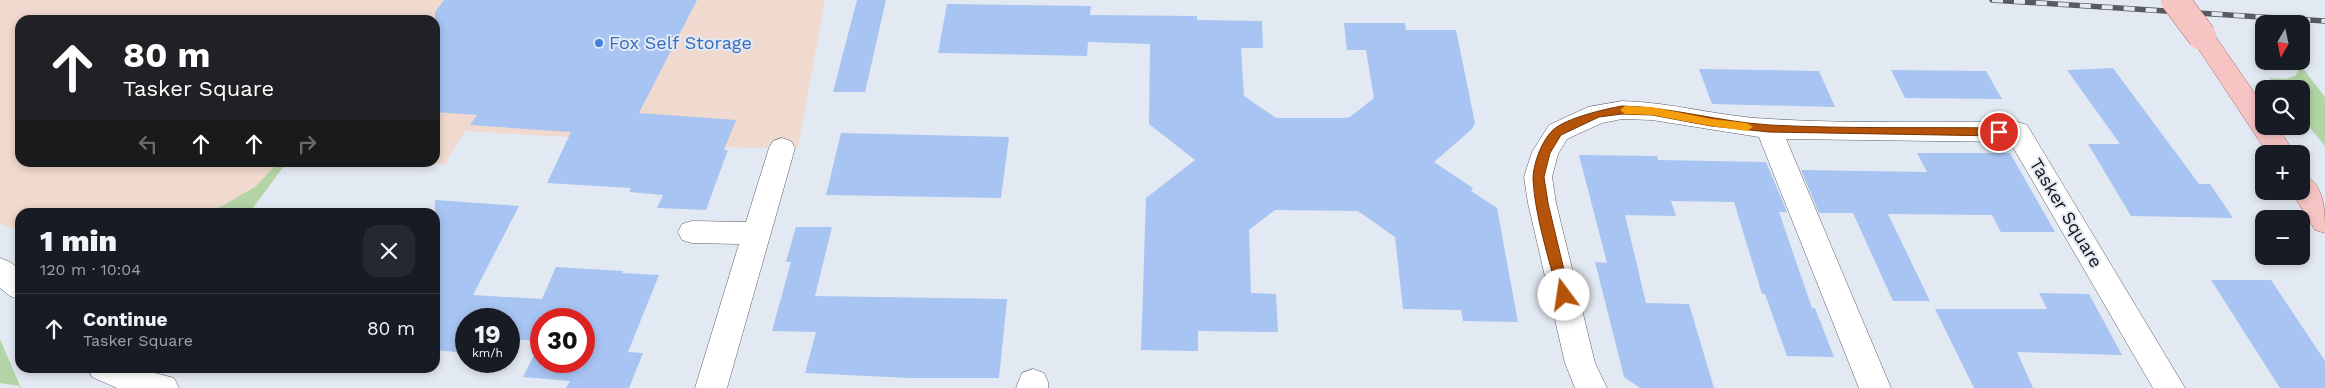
<!DOCTYPE html>
<html lang="en">
<head>
<meta charset="utf-8">
<style>
	body { margin:0; font-family:"Work Sans",sans-serif; background:#242831; color:#f1f3f6; height:100vh; display:flex; flex-direction:column; font-size:19px; white-space:nowrap }
	* { box-sizing:border-box; margin:0 }
	p { font-size:16px; color:#9ea1a6 }
	.icon { flex:none; width:28px; height:28px; fill:none; stroke:currentColor; stroke-width:2; stroke-linecap:round; stroke-linejoin:round }
	.map { position:relative; flex:1; overflow:hidden }
	.sheet { position:absolute; left:15px; top:208px; width:425px; height:165px; display:flex; flex-direction:column; background:#171b24; border-radius:15px; box-shadow:0 2px 8px #0003 }
	.sheet>* { flex:none }
	.banner { position:absolute; left:15px; top:15px; width:425px; height:152px; border-radius:15px; box-shadow:0 2px 8px #0003; background:#202124; color:#fff; overflow:hidden }
	.needle { width:32px; rotate:189deg }
	.fabs { position:absolute; left:2255px; top:15px; display:grid; gap:10px }
	.fabs a { display:grid; place-items:center; width:55px; height:55px; border-radius:10px; background:#171b24; box-shadow:0 2px 8px #0003; font-size:25px }
	.speed { position:absolute; left:455px; top:308px; display:flex; gap:10px; font-size:25px; font-weight:700; text-align:center }
	.speed>* { display:grid; place-content:center; width:65px; height:65px; border-radius:50%; background:#171b24; box-shadow:0 2px 8px #0003; line-height:1 }
	.speed small { font-size:12px; font-weight:400 }
	.speed .limit { border:8px solid #d22; background:#fff; color:#111 }
	.pin { position:absolute; display:grid; place-items:center; width:42px; height:42px; color:#fff; margin:-21px; border:2px solid #fff; border-radius:50%; box-shadow:0 1px 5px #0007 }
	.me { position:absolute; width:55px; margin:-28px; rotate:346deg; stroke-linejoin:round; filter:drop-shadow(0 0 4px #0008) }
	.turn { display:flex; align-items:center; gap:18px; height:105px; padding:0 25px; font-size:22px }
	.turn .icon { width:65px; height:65px; stroke-width:2.5 }
	.turn b { display:block; font-size:35px; line-height:42px }
	.lanes { display:flex; align-items:center; height:48px; padding:0 25px; background:#0003; justify-content:center; gap:25px; direction:ltr }
	.lanes .off { opacity:.35 }
	.round { display:grid; place-items:center; flex:none; width:52px; height:52px; border-radius:15px; background:#242831 }
	.summary { display:flex; align-items:center; justify-content:space-between; height:85px; padding:0 25px }
	h1 { font-size:30px; font-weight:800; line-height:38px }
	ul { padding:0; list-style:none }
	li { display:flex; align-items:center; gap:15px; height:70px; padding:0 25px; border-top:1px solid #363941 }
	li div { flex:1 }
	li b { display:block; font-size:19px }
	li em { font-style:normal }
	.map>svg:first-child { display:block }
	.industrial { fill:#f0d9ce }
	.green { fill:#b3d5a6 }
	.building { fill:#a7c4f2; fill-rule:evenodd }
	.lines { fill:none; stroke-linecap:round; stroke-linejoin:round }
	.street-casing { stroke:#595e67; stroke-width:1 }
	.primary-casing { stroke:#a46d6e; stroke-width:1 }
	.street { fill:#fff; fill-rule:evenodd }
	.primary { fill:#f7c4c4; fill-rule:evenodd }
	.rail-casing { stroke:#575a5f; stroke-width:5.5 }
	.rail { stroke:#e3e9f2; stroke-width:4; stroke-dasharray:11; stroke-linecap:butt }
	.primary-bridge-casing { stroke:#a46d6e; stroke-width:29; stroke-linecap:butt }
	.primary-bridge { stroke:#f7c4c4; stroke-width:28 }
	.route { fill:#b45309; stroke:#753606 }
	.slow { fill:#f59e0b }
	.shop-dot { fill:#3f7fe0; stroke:#e3e9f2; stroke-width:2 }
	.labels { text-anchor:middle; stroke-width:4; stroke-linejoin:round; paint-order:stroke }
	.shop-label { font-size:18px; fill:#366cbe; stroke:#e3e9f2; text-anchor:start }
	.street-label { font-size:18px; fill:#131518; stroke:#e3e9f2 }
</style>
</head>
<body>
<div class="map">
<svg width="2325" height="388" viewBox="0 0 2325 388">
	<rect width="100%" height="100%" fill="#e3e9f2"/>
	<polygon class="industrial" points="0,0 825,0 798,147 747,148 465,131 445,164 424,163 435,162 435,20 20,20 20,162 286,163 250,212 20,212 20,231 0,224"/>
	<g class="green">
		<polygon points="2301,66 2325,97 2325,146 2301,117 2301,89 2278,89 2269,78 2285,79 2295,76"/>
		<polygon points="278,163 286,163 250,212 211,212 255,187"/>
		<polygon points="0,339 21,388 19,388 20,386 0,383"/>
	</g>
	<g class="building">
		<polygon points="444,0 697,0 639,113 736,120 724,150 728,150 706,210 657,208 663,195 629,192 631,188 547,183 571,132 470,125 477,115 435,112 435,12"/>
		<polygon points="857,0 886,0 865,92 833,92"/>
		<polygon points="947,4 1091,6 1090,15 1197,16 1197,20 1262,21 1263,48 1241,48 1244,96 1276,118 1344,118 1350,117 1374,98 1366,50 1347,50 1344,23 1405,23 1406,30 1456,30 1475,123 1472,129 1434,162 1473,188 1471,191 1497,208 1518,322 1463,321 1461,310 1403,309 1395,237 1358,211 1275,210 1249,230 1251,293 1276,294 1278,332 1198,331 1198,351 1141,350 1146,198 1195,160 1149,124 1150,44 1088,42 1087,56 938,53"/>
		<polygon points="2113,68 2199,184 2210,184 2233,218 2131,216 2088,144 2120,144 2067,70"/>
		<polygon points="1699,69 1819,71 1835,107 1712,104"/>
		<polygon points="1891,70 1986,71 2002,99 1905,98"/>
		<polygon points="841,133 1009,137 1001,198 826,195"/>
		<polygon points="1917,153 2010,153 2055,232 2001,232 1992,215 1888,214 1930,301 1893,301 1853,213 1819,213 1801,170 1927,172"/>
		<polygon points="1579,155 1657,156 1658,160 1766,162 1787,212 1779,212 1812,308 1815,308 1834,357 1787,356 1765,294 1762,294 1734,202 1671,201 1676,216 1625,215 1646,303 1689,304 1714,388 1640,388 1624,377 1595,262 1607,263"/>
		<path d="M435,200L519,206L473,295L542,299L556,267L623,271L622,273L659,275L628,352L643,353L629,388H566L570,381L523,377L541,341L509,339V319H466V353L435,350ZM541,319H584V361H541Z"/>
		<polygon points="796,227 832,227 815,296 1007,299 999,378 909,378 805,373 816,332 772,331 791,262 786,262"/>
		<polygon points="2211,280 2271,280 2325,361 2325,388 2280,388"/>
		<polygon points="2039,293 2089,294 2122,355 2017,352 2033,388 1974,388 1935,309 2047,309"/>
	</g>
	<g class="lines">
		<defs>
			<g id="street">
				<path d="M1622,101C1672,102 1720,117 1770,119C1852,124 1935,121 2018,122L2027,125L2185,388H2153L2010,142L1786,139L1891,388H1859L1759,137L1652,120L1622,119L1602,123L1567,139L1558,154L1552,177L1556,203L1595,363L1607,388H1575L1565,363L1528,203L1524,177L1532,152L1549,125L1588,107Z"/>
				<polygon points="782,138 791,141 795,148 727,388 695,388 739,244 692,243 682,240 678,232 682,224 692,221 746,222 769,148 773,141"/>
				<polygon points="0,258 10,262 20,270 20,300 10,296 0,288"/>
				<polygon points="88,368 136,368 174,378 179,388 117,388 92,377"/>
				<polygon points="1033,369 1044,373 1048,382 1048,388 1016,388 1022,373"/>
			</g>
			<g id="primary">
				<polygon points="2202,28 2211,30 2264,107 2264,126 2277,126 2295,154 2268,154 2190,36 2193,30"/>
				<path d="M2301,174C2325,182 2325,210 2325,233L2315,230L2291,191H2301Z"/>
			</g>
		</defs>
		<use href="#street" class="street-casing"/>
		<use href="#primary" class="primary-casing"/>
		<use href="#street" class="street"/>
		<use href="#primary" class="primary"/>
		<defs>
			<polyline id="rail" points="1992,0 2325,21"/>
		</defs>
		<use href="#rail" class="rail-casing"/>
		<use href="#rail" class="rail"/>
		<defs>
			<polyline id="primary-bridge" points="2175,0 2202,36"/>
		</defs>
		<use href="#primary-bridge" class="primary-bridge-casing"/>
		<use href="#primary-bridge" class="primary-bridge"/>
	</g>
	<path class="route" d="M1622,106C1672,107 1720,122 1770,125C1846,129 1923,127 1999,128L2005,132L1999,136L1769,132L1711,126L1652,115L1622,114L1599,117L1561,135L1550,153L1544,177L1548,203L1570,295L1564,300L1558,295C1549,258 1535,217 1533,179C1533,164 1542,140 1553,130C1566,118 1605,109 1622,106Z"/>
	<polygon class="slow" points="1625,106 1652,107 1711,119 1747,123 1753,127 1747,131 1711,126 1652,115 1625,114 1620,110"/>
	<circle class="shop-dot" cx="599" cy="43" r="5"/>
	<g class="labels">
		<g class="shop-label">
			<text x="609" y="49">Fox Self Storage</text>
		</g>
		<g class="street-label">
			<text transform="translate(2066 213) rotate(59)" y="6">Tasker Square</text>
		</g>
	</g>
</svg>
<div class="fabs">
<a><svg class="needle" viewBox="-14 -14 28 28"><path d="M0-13l5 13h-10z" fill="#e53935"/><path d="M0 13l5-13h-10z" fill="#9ea1a6"/></svg></a>
<a><svg class="icon" aria-label="search" viewBox="0 0 24 24"><circle cx="10" cy="10" r="6"/><path d="M15 15l6 6"/></svg></a>
<a>+</a>
<a>−</a>
</div>
<div class="speed"><div>19<small>km/h</small></div><div class="limit">30</div></div>
<div class="pin" style="left:1999px;top:132px;background:#d93025"><svg class="icon" aria-label="arrive" viewBox="0 0 24 24"><path d="M6 21V4h12l-3 4 3 4H6"/></svg></div>
<svg class="me" style="left:1564px;top:295px" viewBox="-20 -20 40 40"><circle r="19" fill="#fff"/><path d="M0-13L10 11 0 6-10 11z" fill="#b45309"/></svg>
<div class="banner">
<div class="turn"><svg class="icon" aria-label="ahead" viewBox="0 0 24 24"><path d="M12 20V5M6 11l6-6 6 6"/></svg><div><b>80 m</b>Tasker Square</div></div>
<div class="lanes"><svg class="icon off" aria-label="left" viewBox="0 0 24 24"><path d="M17 20v-9H6M10 6l-5 5 5 5"/></svg><svg class="icon" aria-label="ahead" viewBox="0 0 24 24"><path d="M12 20V5M6 11l6-6 6 6"/></svg><svg class="icon" aria-label="ahead" viewBox="0 0 24 24"><path d="M12 20V5M6 11l6-6 6 6"/></svg><svg class="icon off" aria-label="right" viewBox="0 0 24 24"><path d="M7 20v-9h11M14 6l5 5-5 5"/></svg></div>
</div>
<section class="sheet">
<div class="summary"><div><h1>1 min</h1><p>120 m · 10:04</p></div><a class="round"><svg class="icon" aria-label="close" viewBox="0 0 24 24"><path d="M6 6l12 12M18 6L6 18"/></svg></a></div>
<ul>
<li><svg class="icon" aria-label="ahead" viewBox="0 0 24 24"><path d="M12 20V5M6 11l6-6 6 6"/></svg><div><b>Continue</b><p>Tasker Square</p></div><em>80 m</em></li>
</ul>
</section>
</div>
</body>
</html>
